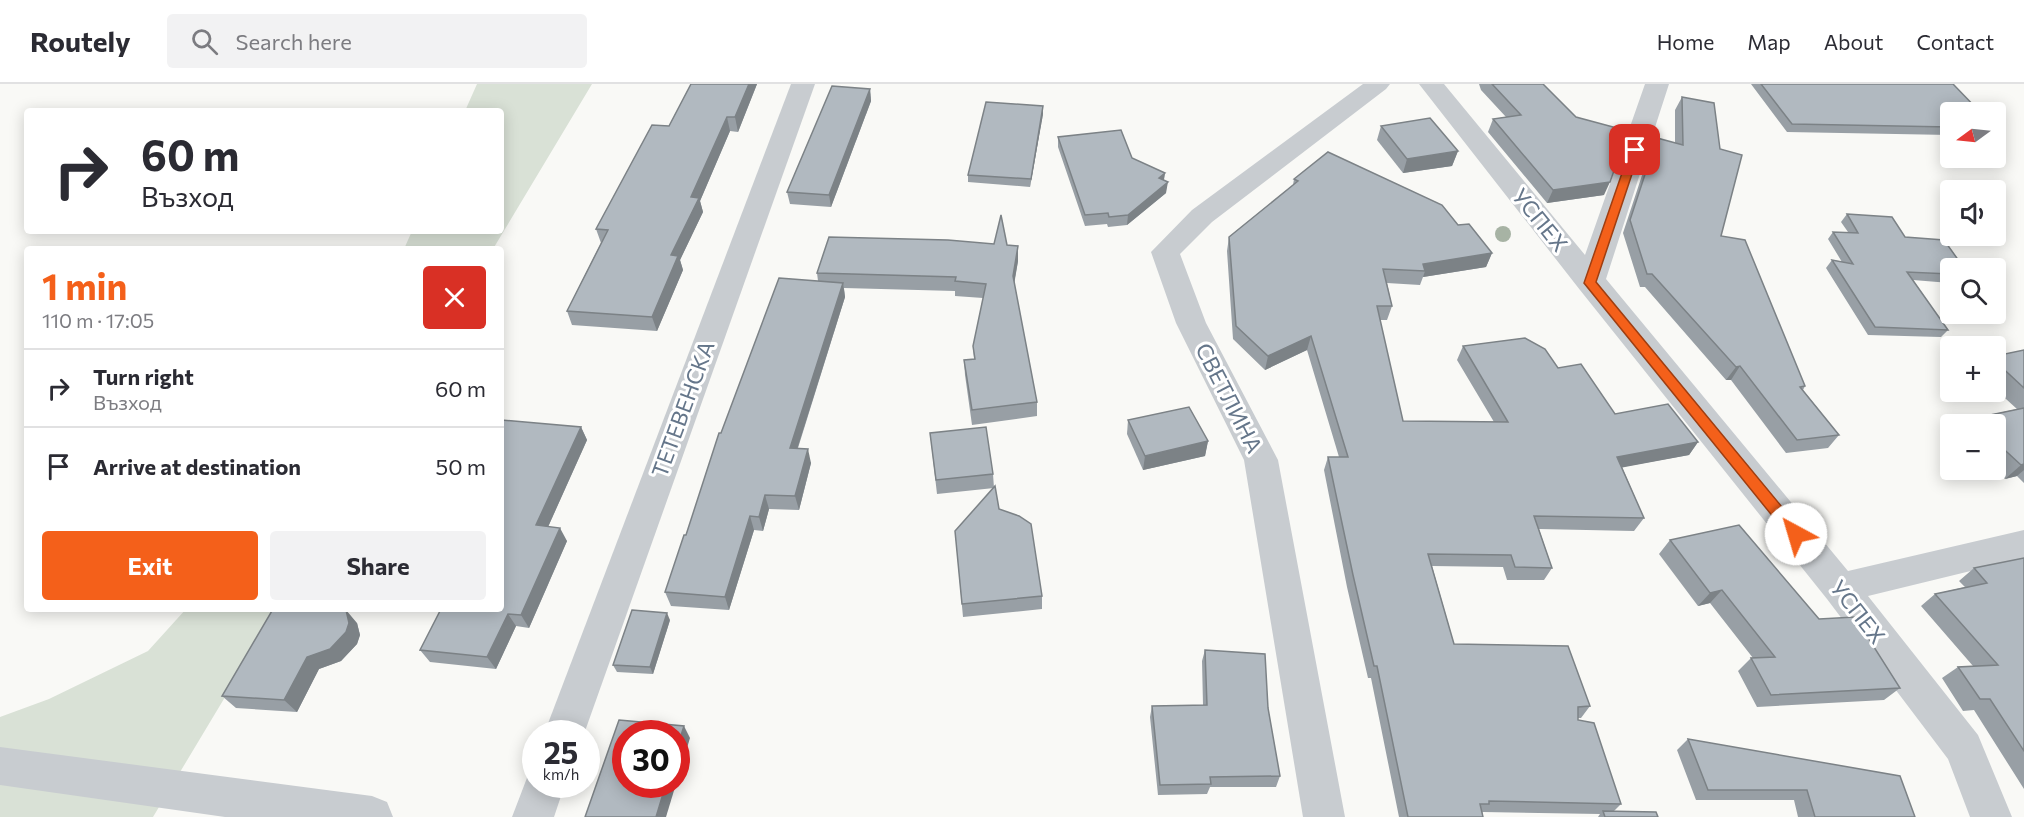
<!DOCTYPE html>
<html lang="en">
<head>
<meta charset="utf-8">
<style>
	body { margin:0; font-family:Commissioner,sans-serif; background:#f2f2f3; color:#2b2b33; height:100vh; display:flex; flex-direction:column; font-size:22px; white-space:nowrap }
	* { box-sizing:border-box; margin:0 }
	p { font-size:20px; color:#7c7c81 }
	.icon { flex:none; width:33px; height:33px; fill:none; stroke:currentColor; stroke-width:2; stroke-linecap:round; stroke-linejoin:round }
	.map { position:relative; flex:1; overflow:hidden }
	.panel { position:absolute; left:24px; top:162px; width:480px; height:366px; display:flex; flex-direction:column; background:#fff; border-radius:6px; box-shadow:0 3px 15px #0003 }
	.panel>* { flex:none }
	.banner { position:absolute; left:24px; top:24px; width:480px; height:126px; border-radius:6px; box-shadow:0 3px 15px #0003; background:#fff; color:#2b2b33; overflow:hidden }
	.needle { width:39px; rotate:255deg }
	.fabs { position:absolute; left:1940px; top:18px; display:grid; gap:12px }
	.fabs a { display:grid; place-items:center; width:66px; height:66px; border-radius:6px; background:#fff; box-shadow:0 3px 15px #0003; font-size:30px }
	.speed { position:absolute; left:522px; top:636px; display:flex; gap:12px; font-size:30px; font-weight:700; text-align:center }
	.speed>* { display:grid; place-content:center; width:78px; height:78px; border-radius:50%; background:#fff; box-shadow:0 3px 15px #0003; line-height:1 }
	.speed small { font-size:15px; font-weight:400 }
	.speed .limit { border:9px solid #d22; background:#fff; color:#111 }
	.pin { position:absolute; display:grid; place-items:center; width:51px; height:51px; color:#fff; margin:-26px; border-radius:12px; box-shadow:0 3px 9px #0006 }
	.me { position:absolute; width:66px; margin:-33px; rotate:321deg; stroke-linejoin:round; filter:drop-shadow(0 0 4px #0008) }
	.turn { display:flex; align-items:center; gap:21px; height:126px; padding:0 18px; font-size:27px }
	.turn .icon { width:78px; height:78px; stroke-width:2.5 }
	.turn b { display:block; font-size:42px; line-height:51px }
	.round { display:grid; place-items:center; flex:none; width:63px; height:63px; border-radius:6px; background:#f2f2f3 }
	.head { display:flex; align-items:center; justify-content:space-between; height:102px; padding:0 18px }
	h1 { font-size:36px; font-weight:700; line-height:45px; color:#f4601a }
	.primary-button { display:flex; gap:12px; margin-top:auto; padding:12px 18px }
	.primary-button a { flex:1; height:69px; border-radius:6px; background:#f4601a; color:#fff; font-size:24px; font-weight:700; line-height:69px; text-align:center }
	.primary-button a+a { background:#f2f2f3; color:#2b2b33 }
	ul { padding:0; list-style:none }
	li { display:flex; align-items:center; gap:18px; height:78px; padding:0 18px; border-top:2px solid #e1e1e2 }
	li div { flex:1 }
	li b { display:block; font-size:22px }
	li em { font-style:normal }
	header { display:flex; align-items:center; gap:36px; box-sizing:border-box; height:84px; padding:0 30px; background:#fff; border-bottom:2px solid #e1e1e2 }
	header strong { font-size:28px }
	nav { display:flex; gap:33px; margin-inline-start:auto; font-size:21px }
	.search { width:420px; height:54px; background:#f2f2f3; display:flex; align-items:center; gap:15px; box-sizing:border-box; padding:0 21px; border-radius:6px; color:#7c7c81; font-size:22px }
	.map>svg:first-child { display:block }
	.green { fill:#d9e1d6 }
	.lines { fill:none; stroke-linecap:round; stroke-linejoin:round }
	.street { fill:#c8ccd0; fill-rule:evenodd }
	.tree { fill:#a7b3a4 }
	.wall { fill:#989fa5 }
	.shaded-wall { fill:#7c8286 }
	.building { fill:#b1b9c0; stroke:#7c8286; stroke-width:1.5 }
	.route { fill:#f4601a; stroke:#9f3e11; stroke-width:1.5 }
	.labels { text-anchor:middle; stroke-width:6; stroke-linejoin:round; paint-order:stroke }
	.street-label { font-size:22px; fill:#65768a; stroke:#fff }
</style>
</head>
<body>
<header>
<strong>Routely</strong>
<div class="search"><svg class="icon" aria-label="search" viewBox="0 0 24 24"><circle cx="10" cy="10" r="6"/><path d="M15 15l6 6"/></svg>Search here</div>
<nav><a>Home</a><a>Map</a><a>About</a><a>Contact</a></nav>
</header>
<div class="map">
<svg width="2024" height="733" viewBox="0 0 2024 733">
	<rect width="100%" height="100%" fill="#f9f9f6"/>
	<g class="green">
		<polygon points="477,0 592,0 493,165 404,165 412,147 501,147 501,27 465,27"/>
		<polygon points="186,525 278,525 153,733 0,733 0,633 49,615 148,567"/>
	</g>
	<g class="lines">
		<g class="street">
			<polygon points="791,0 815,0 584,650 544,650"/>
			<polygon points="1363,0 1390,0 1386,5 1212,138 1180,170 1206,239 1278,376 1345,733 1303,733 1244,376 1176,239 1151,168 1192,126"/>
			<polygon points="1419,0 1444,0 1585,171 1645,0 1669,0 1606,195 1848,487 2024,446 2024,474 1868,512 1978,651 2012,733 1970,733 1948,675 1827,515 1580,206"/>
			<polygon points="0,663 372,712 387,718 393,733 225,733 0,701"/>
			<polygon points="536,684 536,700 565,700 554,733 512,733 530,686"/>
		</g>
	</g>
	<circle class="tree" cx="1503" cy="150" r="8"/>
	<g class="wall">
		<polygon points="691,0 757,0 738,48 730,47 700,117 703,128 680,176 683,186 657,247 572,241 567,227 601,159 596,145 669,42"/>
		<polygon points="1479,0 1543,0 1604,111 1547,119 1488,48 1493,35 1506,33 1481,6"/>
		<polygon points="1751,0 1953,0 1950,28 1950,51 1787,48"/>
		<polygon points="870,5 871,17 831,123 790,120 787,108"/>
		<polygon points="1682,13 1721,152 1805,302 1803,306 1839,351 1828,364 1786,369 1731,296 1726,296 1645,203 1640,203 1623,149 1650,67 1657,54 1675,59 1675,26"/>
		<polygon points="1043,30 1030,103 968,98 968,91"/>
		<polygon points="1381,42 1458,67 1452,82 1403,89 1377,56"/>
		<polygon points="1058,53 1132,74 1165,89 1164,96 1166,109 1127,141 1108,143 1107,140 1085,142 1058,63"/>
		<polygon points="1294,95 1458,141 1492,169 1486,183 1423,193 1420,201 1387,199 1392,222 1387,236 1380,236 1403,337 1494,338 1457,276 1463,262 1558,284 1615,330 1698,358 1689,371 1622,383 1644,434 1634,447 1539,445 1552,484 1544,496 1507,496 1503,483 1432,482 1454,560 1590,622 1581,634 1578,634 1578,636 1621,720 1613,728 1658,733 1598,733 1600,730 1483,728 1482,729 1483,733 1399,733 1371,594 1368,594 1347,503 1324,386 1328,373 1339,373 1307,266 1265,286 1233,255 1227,167 1229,153 1293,101"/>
		<polygon points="1847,130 1905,153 1950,184 1950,199 1913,196 1948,246 1941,253 1868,251 1826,184 1832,176 1842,178 1828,155 1833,148 1848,148 1841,138"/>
		<polygon points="1007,161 1018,162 1018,177 1014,199 1037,318 1037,332 972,341 965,291 964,276 974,275 973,262 983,214 955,212 955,207 844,204 845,213 798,364 811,379 799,426 769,425 763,447 754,446 729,526 671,522 665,508 686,451 721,349 818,197 817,189"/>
		<polygon points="2024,266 2024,399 2017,392 2005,395 1995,385 1995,340 1966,340 1971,335 2017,325 1995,305 1995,272"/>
		<polygon points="1128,336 1208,357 1205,372 1143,386 1127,350"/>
		<polygon points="581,343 587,356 548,443 567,457 529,544 516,542 496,585 430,578 420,566"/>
		<polygon points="930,349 993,390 994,404 999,425 1042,512 1042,525 963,533 955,447 994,404 937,410"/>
		<polygon points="1670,456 1819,535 1900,604 1884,616 1757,623 1738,587 1751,574 1753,574 1710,519 1698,522 1659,470"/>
		<polygon points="2024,474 2024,705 1974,626 1963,627 1942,594 1958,583 1973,582 1921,522 1935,510 1965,503 1959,497 1974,484"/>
		<polygon points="670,536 653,590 617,588 613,581"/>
		<polygon points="357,539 360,551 357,560 341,577 319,585 297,628 236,624 222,612"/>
		<polygon points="1205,566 1268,624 1280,692 1276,703 1210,703 1207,710 1158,711 1150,633 1152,622 1203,621 1202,577"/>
		<polygon points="1688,655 1915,733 1798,733 1794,716 1696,716 1677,666"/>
	</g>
	<g class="shaded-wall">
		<polygon points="749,0 757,0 738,48 735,33"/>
		<polygon points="870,5 871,17 831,123 829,111"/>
		<polygon points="1043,22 1043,30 1030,103 1031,95"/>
		<polygon points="727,33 730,47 700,117 703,128 680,176 683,186 657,247 652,233 671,171 691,113"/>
		<polygon points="1458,67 1452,82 1403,89 1407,75"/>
		<polygon points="1165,89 1163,100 1159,94"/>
		<polygon points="1168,98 1166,109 1127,141 1128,131"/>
		<polygon points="1610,98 1604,111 1547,119 1553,106"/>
		<polygon points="1018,162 1018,177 1013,207 1013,192"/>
		<polygon points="1492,169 1486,183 1423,193 1425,187 1423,180"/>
		<polygon points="843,199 845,213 793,378 790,364"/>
		<polygon points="1311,252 1307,266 1265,286 1268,272"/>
		<polygon points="1740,282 1731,296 1726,296 1736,283"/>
		<polygon points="581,343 587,356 543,454 536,441"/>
		<polygon points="1208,357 1205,372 1143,386 1145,372"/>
		<polygon points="1698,358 1689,371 1609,386 1617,373"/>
		<polygon points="808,365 811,379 799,426 795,412"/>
		<polygon points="2024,380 2024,386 2017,392 2005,395 2021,381"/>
		<polygon points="765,411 769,425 763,447 759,433"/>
		<polygon points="750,432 754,446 729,526 725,513"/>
		<polygon points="560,444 567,457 529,544 521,531"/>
		<polygon points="1722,506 1710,519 1698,522 1710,509"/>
		<polygon points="346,526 357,539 360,551 357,560 341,577 319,585 297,628 284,616 307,573"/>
		<polygon points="667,529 670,536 653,590 650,583"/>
		<polygon points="508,530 516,542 496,585 487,573"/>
		<polygon points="684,642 690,654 676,700 676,667"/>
		<polygon points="666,700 676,700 666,733 656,733"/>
	</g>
	<g class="building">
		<polygon points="691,0 749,0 735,33 727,33 691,113 699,114 671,171 678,172 652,233 567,227 608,146 596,145 652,41 669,42"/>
		<polygon points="1492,0 1543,0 1576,33 1628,47 1610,98 1553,106 1493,35 1521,31"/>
		<polygon points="1761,0 1953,0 1980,28 1950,28 1950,43 1792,40"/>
		<polygon points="832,2 870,5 829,111 787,108"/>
		<polygon points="1682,13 1714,19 1720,65 1742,71 1721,152 1745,156 1805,302 1800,303 1839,351 1797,356 1740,282 1736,283 1652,190 1647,190 1630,136 1657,54 1683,61"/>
		<polygon points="986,18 1043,22 1031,95 968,91"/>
		<polygon points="1430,34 1458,67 1407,75 1381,42"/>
		<polygon points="1121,46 1132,74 1165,89 1159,94 1168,98 1128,131 1109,133 1108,129 1085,131 1058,53"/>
		<polygon points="1328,68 1442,121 1458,141 1469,140 1492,169 1423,180 1425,187 1383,185 1392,222 1377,222 1403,337 1508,338 1463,262 1525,254 1545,265 1558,284 1581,280 1615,330 1668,320 1698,358 1617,373 1644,434 1534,432 1552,484 1515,483 1511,471 1428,470 1454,560 1568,562 1590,622 1578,623 1578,636 1594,639 1621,720 1489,717 1489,720 1480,720 1483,733 1408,733 1377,582 1374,582 1353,491 1328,373 1348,373 1311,252 1268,272 1236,242 1229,153 1298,97 1294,95"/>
		<polygon points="1847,130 1892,133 1905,153 1944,156 1964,184 1950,184 1950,190 1907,188 1948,246 1875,243 1832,176 1853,180 1833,148 1858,149"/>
		<polygon points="1001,131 1007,161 1018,162 1013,192 1037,318 972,326 964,276 975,275 973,262 986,200 955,197 956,193 817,189 829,153 948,156 994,160"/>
		<polygon points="779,194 843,199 790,364 808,365 795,412 765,411 759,433 750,432 725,513 665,508 684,451 686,451 719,349 721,349"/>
		<polygon points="2024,266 2024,304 1995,277 1995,272"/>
		<polygon points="1189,323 1208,357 1145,372 1128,336"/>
		<polygon points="2024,324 2024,380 2021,381 1995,357 1995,340 1977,340 1971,335"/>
		<polygon points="501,336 581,343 536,441 560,444 521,531 508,530 487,573 420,566 441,525 501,525"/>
		<polygon points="986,343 993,390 936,396 930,349"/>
		<polygon points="995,402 999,425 1019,432 1031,440 1042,512 962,520 955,447"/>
		<polygon points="1739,441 1819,535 1855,533 1900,604 1771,611 1751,574 1775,573 1722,506 1710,509 1670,456"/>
		<polygon points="2024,474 2024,667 1990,615 1980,615 1958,583 1998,581 1935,510 1987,499 1974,484"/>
		<polygon points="273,525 344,525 346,526 349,539 346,548 330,565 307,573 284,616 222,612"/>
		<polygon points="632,526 667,529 650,583 613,581"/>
		<polygon points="1205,566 1265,570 1268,624 1280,692 1210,693 1211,700 1160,701 1152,622 1207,621"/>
		<polygon points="619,636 684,642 676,667 676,650 626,650 626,700 666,700 656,733 585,733"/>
		<polygon points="1688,655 1900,692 1915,733 1815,733 1807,706 1708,706"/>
		<polygon points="1603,727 1656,728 1658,733 1605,733"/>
	</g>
	<polygon class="route" points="1635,63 1640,66 1596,198 1801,446 1803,450 1801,455 1791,455 1584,199 1630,66"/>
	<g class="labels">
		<g class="street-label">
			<text transform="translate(1540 136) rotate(51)" y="8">УСПЕХ</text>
			<text transform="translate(1229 314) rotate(63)" y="8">СВЕТЛИНА</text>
			<text transform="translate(683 325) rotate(-70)" y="8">ТЕТЕВЕНСКА</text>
			<text transform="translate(1858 528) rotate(52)" y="8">УСПЕХ</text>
		</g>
	</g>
</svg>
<div class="fabs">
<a><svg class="needle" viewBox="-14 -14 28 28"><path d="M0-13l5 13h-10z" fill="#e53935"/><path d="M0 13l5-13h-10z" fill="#7c7c81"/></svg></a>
<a><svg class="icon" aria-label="sound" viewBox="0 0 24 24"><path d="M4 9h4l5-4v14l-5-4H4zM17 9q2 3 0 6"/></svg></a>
<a><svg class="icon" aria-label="search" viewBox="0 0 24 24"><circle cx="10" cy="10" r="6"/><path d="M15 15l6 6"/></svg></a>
<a>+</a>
<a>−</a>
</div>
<div class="speed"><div>25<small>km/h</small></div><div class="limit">30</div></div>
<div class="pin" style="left:1635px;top:66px;background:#d93025"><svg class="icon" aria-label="arrive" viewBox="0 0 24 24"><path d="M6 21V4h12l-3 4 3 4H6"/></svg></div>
<svg class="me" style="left:1796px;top:450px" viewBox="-20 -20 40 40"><circle r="19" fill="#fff"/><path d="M0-13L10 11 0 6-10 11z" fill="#f4601a"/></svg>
<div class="banner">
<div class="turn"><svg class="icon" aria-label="right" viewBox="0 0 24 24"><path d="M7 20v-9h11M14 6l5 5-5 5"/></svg><div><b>60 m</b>Възход</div></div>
</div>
<section class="panel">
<div class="head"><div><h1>1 min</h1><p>110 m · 17:05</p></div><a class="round" style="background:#d93025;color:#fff"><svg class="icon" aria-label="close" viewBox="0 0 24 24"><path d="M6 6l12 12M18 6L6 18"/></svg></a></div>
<ul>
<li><svg class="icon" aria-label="right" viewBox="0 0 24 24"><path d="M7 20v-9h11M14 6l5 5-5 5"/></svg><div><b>Turn right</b><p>Възход</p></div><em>60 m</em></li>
<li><svg class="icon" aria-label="arrive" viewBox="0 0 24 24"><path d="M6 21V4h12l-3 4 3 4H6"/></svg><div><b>Arrive at destination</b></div><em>50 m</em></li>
</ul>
<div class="primary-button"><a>Exit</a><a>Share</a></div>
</section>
</div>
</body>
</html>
